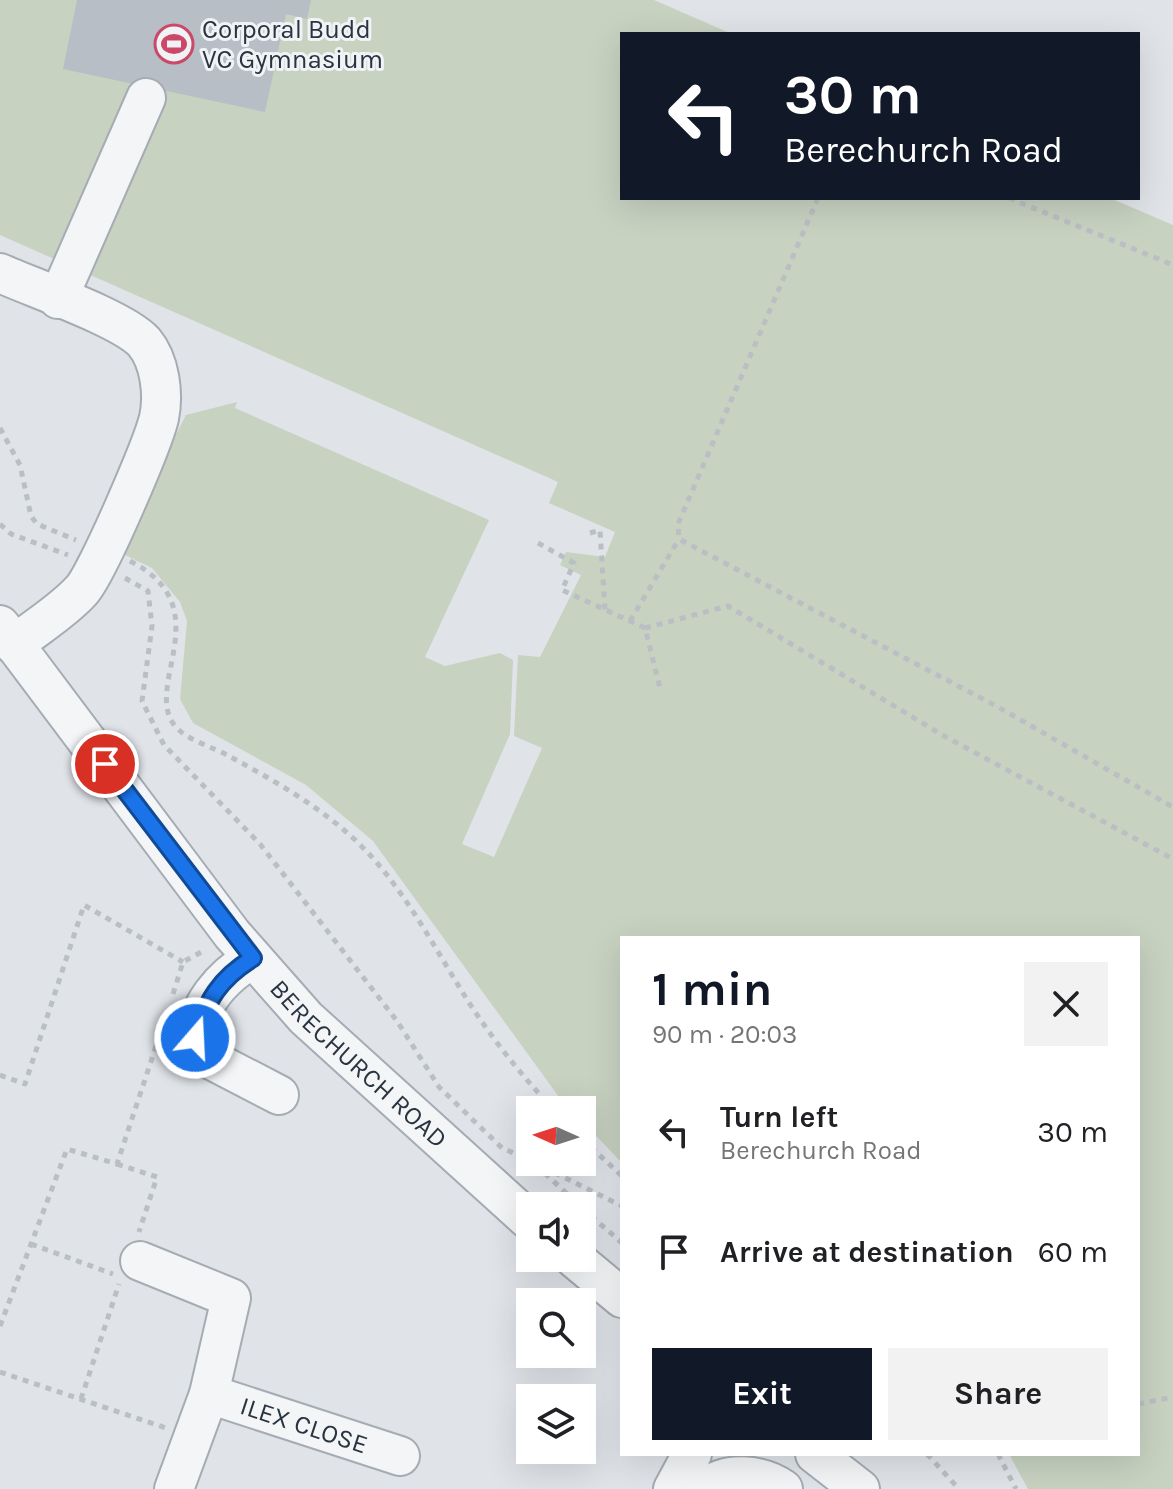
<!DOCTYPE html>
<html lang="en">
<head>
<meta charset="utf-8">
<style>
	body { margin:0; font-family:Karla,sans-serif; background:#f2f2f2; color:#202124; height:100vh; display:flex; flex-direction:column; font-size:30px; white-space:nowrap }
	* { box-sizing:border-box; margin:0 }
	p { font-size:26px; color:#757577 }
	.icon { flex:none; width:44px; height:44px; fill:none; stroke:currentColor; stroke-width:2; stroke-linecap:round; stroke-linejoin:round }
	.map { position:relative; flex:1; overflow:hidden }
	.drawer { position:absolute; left:620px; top:936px; width:520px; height:520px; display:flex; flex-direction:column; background:#fff; border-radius:0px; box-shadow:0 8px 32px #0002 }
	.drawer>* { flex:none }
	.banner { position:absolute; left:620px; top:32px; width:520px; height:168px; border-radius:0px; box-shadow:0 8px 32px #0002; background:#111827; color:#fff; overflow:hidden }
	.needle { width:52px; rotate:273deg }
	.controls { position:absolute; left:516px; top:1096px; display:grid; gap:16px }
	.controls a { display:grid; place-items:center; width:80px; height:80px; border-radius:0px; background:#fff; box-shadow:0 8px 32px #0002; font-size:40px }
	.pin { position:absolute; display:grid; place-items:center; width:68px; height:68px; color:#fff; margin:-34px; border:4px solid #fff; border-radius:50%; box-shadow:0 2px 8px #0007 }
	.me { position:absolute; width:88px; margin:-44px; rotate:19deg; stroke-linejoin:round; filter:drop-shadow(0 0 6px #0008) }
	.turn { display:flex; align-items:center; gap:28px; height:168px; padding:0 32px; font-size:36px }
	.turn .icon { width:104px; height:104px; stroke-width:2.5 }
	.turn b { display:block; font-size:56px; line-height:68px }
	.round { display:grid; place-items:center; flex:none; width:84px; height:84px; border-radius:0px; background:#f2f2f2 }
	.headline { display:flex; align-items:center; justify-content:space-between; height:136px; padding:0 32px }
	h1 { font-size:48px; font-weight:700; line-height:60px; color:#111827 }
	.action { display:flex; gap:16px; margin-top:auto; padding:16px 32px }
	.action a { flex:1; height:92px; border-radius:0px; background:#111827; color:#fff; font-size:32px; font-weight:700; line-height:92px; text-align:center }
	.action a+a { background:#f2f2f2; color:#202124 }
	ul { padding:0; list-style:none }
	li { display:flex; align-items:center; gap:24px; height:120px; padding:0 32px }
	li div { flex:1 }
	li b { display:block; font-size:30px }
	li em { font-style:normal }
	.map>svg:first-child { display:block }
	.green { fill:#c7d2c1 }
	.building { fill:#b7bec5 }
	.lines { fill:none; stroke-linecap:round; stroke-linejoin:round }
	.minor-casing { stroke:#a5acb3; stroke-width:42 }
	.path { stroke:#babfc4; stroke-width:5; stroke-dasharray:6 6; stroke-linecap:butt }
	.minor { stroke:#f3f5f7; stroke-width:38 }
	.route-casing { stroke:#114b97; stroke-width:20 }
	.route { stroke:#1a73e8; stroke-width:14 }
	.labels { text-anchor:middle; stroke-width:6; stroke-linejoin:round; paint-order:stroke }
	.poi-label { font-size:26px; fill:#293440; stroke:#f0f3f6; text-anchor:start }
	.street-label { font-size:26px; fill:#293440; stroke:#f0f3f6 }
</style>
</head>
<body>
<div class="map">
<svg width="1173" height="1489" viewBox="0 0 1173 1489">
	<rect width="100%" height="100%" fill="#e0e4e9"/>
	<polygon class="green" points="0,0 654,0 732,34 622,34 622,198 1110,198 1173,225 1173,1489 1028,1489 1009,1454 1138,1454 1138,938 622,938 622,1163 582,1121 582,1110 572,1110 559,1097 373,841 306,785 193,723 180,699 187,621 180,602 152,568 117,551 186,415 237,402 235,408 489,520 425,657 445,666 500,653 513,660 510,734 462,844 494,857 542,748 514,736 518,655 540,657 581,575 560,565 566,552 605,557 615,532 549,503 558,482 0,235"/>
	<polygon class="building" points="77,0 311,0 307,19 286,14 265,112 63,69"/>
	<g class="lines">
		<defs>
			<g id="minor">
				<path d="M0,273C33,288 122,318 144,342C160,361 164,394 159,418C153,443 97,575 81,591C63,611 36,627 14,645"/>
				<polyline points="58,299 146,98"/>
				<path id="s1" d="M0,625L232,934L306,1018L530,1221"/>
				<path d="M253,958C222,977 195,1006 195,1045L200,1054L279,1095"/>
				<polyline points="574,1258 622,1298"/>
				<polyline points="140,1261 231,1298 209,1394 174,1489"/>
				<path id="s2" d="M209,1394L400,1456"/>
				<polyline points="815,1454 860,1489"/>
				<polyline points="673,1489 692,1454"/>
				<path d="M705,1489C726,1470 761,1474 783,1489"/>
			</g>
		</defs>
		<use href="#minor" class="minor-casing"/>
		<g class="path">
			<polyline points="818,198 678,524 679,539 998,707 1173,807"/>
			<polyline points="1009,198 1173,265"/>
			<polyline points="0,428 20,465 31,516 37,524 76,540"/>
			<polyline points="0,524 11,534 68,555"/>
			<polyline points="590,533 600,530 605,610"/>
			<polyline points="538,543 574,563 562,590 645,628 661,692"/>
			<path d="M130,561C225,609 136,692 179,730C191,741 212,747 227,755C271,779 316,804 353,838C402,883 433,946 468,1001C493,1040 522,1076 554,1110"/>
			<polyline points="125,578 148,591 152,626 142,701 164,745 260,844 397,1021 439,1087 502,1148 530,1160"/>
			<polyline points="630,621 679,539"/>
			<polyline points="645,628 728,606 944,736 1173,859"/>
			<polyline points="173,994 183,962 205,950"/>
			<polyline points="0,1075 25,1084 84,905 183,962"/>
			<polyline points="582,1139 622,1176"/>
			<polyline points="533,1162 622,1206"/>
			<polyline points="117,1164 157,1177 139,1232"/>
			<polyline points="536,1165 580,1206"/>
			<polyline points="582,1208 622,1243"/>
			<polyline points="31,1244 113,1274"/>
			<polyline points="0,1326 67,1149 117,1164 164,1022"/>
			<polyline points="0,1372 166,1428"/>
			<polyline points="81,1399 119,1284"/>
			<polyline points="1138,1404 1173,1397"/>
			<polyline points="927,1454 959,1489"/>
			<polyline points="998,1454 1016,1489"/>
		</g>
		<use href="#minor" class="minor"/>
	</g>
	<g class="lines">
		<defs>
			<path id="route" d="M105,764L253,958C219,979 207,1000 195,1038"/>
		</defs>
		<use href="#route" class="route-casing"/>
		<use href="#route" class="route"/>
	</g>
	<defs>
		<symbol id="stadium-ring" viewBox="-11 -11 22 22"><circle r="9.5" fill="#f0f3f6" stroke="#cb4869" stroke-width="1.5"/><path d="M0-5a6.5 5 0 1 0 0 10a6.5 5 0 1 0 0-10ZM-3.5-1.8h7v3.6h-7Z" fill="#cb4869"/></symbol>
	</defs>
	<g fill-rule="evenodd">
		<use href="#stadium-ring" x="152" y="22" width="44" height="44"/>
	</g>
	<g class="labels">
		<g class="poi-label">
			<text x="202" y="38">Corporal Budd<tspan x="202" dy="30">VC Gymnasium</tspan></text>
		</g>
		<g class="street-label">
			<text dy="9" stroke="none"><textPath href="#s1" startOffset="568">BERECHURCH ROAD</textPath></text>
			<text dy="9" stroke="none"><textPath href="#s2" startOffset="100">ILEX CLOSE</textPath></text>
		</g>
	</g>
</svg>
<div class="controls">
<a><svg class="needle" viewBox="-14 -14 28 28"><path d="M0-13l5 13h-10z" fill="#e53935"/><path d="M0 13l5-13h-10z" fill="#757577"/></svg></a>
<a><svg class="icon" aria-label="sound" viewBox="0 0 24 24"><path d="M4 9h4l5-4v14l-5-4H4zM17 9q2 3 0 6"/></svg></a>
<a><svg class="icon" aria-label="search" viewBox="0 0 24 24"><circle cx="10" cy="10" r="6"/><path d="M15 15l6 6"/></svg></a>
<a><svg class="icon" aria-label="layers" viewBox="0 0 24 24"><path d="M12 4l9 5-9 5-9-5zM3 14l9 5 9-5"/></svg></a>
</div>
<div class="pin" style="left:105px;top:764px;background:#d93025"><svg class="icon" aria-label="arrive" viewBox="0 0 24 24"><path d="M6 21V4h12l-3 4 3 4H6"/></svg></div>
<svg class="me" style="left:195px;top:1038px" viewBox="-20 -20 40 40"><circle r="17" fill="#1a73e8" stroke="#fff" stroke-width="3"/><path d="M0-11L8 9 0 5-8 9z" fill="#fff"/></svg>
<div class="banner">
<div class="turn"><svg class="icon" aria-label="left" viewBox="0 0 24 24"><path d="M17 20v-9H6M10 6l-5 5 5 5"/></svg><div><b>30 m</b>Berechurch Road</div></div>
</div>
<section class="drawer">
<div class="headline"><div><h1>1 min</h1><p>90 m · 20:03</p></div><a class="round"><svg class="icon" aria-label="close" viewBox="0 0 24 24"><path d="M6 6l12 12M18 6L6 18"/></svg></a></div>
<ul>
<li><svg class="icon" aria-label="left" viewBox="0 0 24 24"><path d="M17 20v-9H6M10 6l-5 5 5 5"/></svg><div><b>Turn left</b><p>Berechurch Road</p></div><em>30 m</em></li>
<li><svg class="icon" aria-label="arrive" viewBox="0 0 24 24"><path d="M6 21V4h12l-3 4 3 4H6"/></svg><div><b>Arrive at destination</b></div><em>60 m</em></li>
</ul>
<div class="action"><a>Exit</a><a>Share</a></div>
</section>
</div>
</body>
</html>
